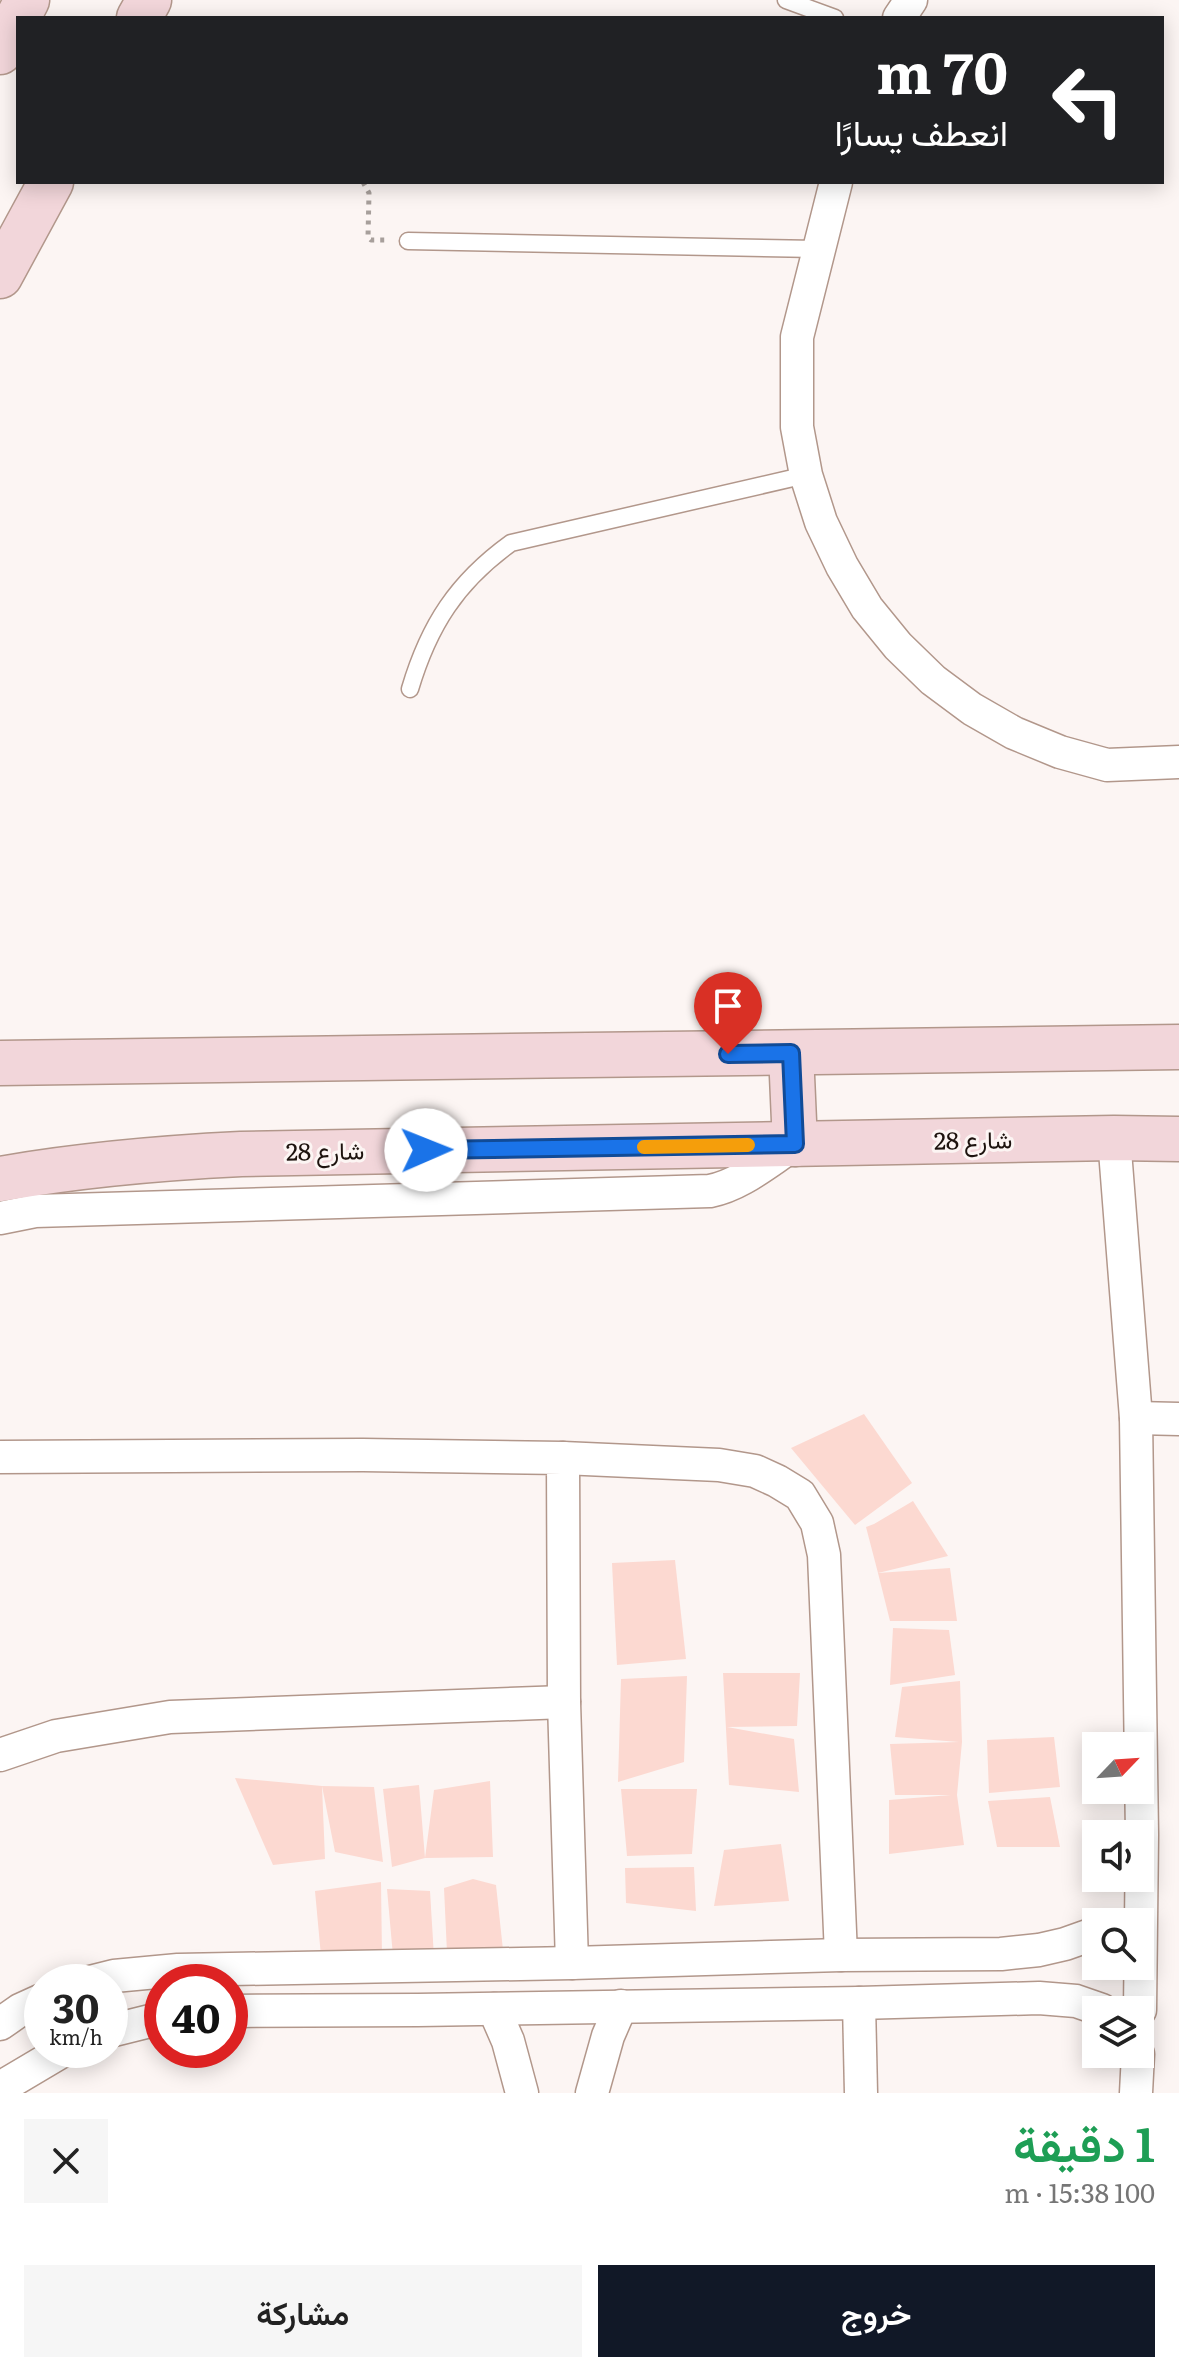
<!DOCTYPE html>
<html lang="ar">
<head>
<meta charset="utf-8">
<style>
	body { margin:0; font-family:Literata,Vazirmatn,serif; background:#f6f6f6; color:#222; direction:rtl; height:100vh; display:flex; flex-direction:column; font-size:30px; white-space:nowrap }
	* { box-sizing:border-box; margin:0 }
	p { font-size:26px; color:#767676 }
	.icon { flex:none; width:44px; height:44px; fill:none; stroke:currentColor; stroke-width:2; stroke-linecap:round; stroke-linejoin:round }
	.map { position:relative; height:2093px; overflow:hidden; direction:ltr }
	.sheet { display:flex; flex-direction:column; background:#fff; flex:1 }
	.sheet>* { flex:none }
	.top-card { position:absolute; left:16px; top:16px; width:1148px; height:168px; border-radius:0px; box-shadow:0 4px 20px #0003; direction:rtl; background:#202124; color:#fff; overflow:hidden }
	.needle { width:52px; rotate:65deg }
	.tools { position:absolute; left:1082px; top:1732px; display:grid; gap:16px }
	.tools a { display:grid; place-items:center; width:72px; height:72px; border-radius:0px; background:#fff; box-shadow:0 4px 20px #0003; font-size:40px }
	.speed { position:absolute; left:24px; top:1964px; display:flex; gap:16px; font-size:40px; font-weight:700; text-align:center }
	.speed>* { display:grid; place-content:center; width:104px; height:104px; border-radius:50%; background:#fff; box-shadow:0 4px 20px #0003; line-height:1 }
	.speed small { font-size:20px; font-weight:400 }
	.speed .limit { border:12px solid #d22; background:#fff; color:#111 }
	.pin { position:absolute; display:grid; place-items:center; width:68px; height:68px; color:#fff; margin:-82px -34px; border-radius:50% 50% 50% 0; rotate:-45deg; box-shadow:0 0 8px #0007 }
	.pin .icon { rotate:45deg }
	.me { position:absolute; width:88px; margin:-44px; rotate:89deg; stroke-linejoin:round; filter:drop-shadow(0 0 6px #0008) }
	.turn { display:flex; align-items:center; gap:28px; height:168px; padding:0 24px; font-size:36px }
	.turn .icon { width:104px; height:104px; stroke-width:2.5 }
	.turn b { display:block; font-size:56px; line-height:68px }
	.round { display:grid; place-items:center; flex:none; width:84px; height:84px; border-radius:0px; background:#f6f6f6 }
	.summary { display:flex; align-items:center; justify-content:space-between; height:136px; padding:0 24px }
	h1 { font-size:48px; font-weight:600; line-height:60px; color:#1e9e55 }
	.cta { display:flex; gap:16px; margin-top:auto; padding:16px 24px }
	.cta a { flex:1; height:92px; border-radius:0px; background:#111827; color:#fff; font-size:32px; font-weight:600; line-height:92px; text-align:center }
	.cta a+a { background:#f6f6f6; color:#222 }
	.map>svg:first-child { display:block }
	.building { fill:#fcd9d1 }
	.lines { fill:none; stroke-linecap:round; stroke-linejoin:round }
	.lane-casing { stroke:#b2978b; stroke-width:19 }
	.street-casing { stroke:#b2978b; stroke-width:35 }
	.secondary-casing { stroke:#b2978b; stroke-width:47 }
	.path { stroke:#a79f9b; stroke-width:5; stroke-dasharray:4 6; stroke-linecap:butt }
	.lane { stroke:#fff; stroke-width:16 }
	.street { stroke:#fff; stroke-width:32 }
	.secondary { stroke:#f2d6da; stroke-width:44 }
	.route-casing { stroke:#114b97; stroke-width:20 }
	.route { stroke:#1a73e8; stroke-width:14 }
	.slow { stroke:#f59e0b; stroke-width:14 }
	.labels { text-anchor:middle; stroke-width:6; stroke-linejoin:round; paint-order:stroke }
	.street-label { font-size:24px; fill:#1d130e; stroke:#fcf5f3 }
</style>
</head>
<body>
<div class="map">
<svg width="1179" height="2093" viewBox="0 0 1179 2093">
	<rect width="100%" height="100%" fill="#fcf5f3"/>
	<g class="building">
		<polygon points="864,1414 912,1483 855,1525 791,1448"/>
		<polygon points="913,1501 948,1556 878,1573 866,1527 874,1524"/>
		<polygon points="675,1560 686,1659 617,1665 612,1563"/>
		<polygon points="950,1568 957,1621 890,1621 878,1573"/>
		<polygon points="893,1628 949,1630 955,1675 890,1685"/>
		<polygon points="723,1673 800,1673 797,1726 727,1727 794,1739 799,1792 729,1785"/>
		<polygon points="687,1676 684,1762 618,1782 621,1679"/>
		<polygon points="960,1681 962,1742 957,1795 964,1845 889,1854 889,1800 951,1795 895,1795 890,1744 959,1742 895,1737 902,1687"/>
		<polygon points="1054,1737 1060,1787 989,1793 987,1740"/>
		<polygon points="235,1778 322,1786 325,1859 273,1865"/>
		<polygon points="490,1781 493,1857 425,1858 392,1867 383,1789 419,1785 425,1858 434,1790"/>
		<polygon points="322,1786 374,1787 383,1862 335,1852"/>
		<polygon points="621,1789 697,1789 692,1854 627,1856"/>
		<polygon points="1050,1797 1060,1847 997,1847 988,1801"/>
		<polygon points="781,1844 789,1901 714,1906 724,1850"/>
		<polygon points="694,1867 696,1911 626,1903 625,1868"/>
		<polygon points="473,1879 496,1885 503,1950 447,1953 444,1888"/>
		<polygon points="381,1882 382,1957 321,1956 315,1891"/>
		<polygon points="387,1889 430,1891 434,1957 393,1956"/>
	</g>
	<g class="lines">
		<defs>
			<g id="lane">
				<polyline points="786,0 835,18"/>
				<polyline points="408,241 817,249"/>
				<path d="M410,689C429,625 457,582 511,543L806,475"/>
			</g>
			<g id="street">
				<polyline points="899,18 911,0"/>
				<polyline points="836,182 797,337 797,427 806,475 821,522 842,566 867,608 898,646 933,680 972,709 1014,733 1060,752 1107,765 1179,762"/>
				<polyline points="1114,1138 1136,1418 1142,1835 1140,2010"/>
				<path d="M0,1218L35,1211L710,1191C741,1185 768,1161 795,1144"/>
				<polyline points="1136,1418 1179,1419"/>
				<polyline points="0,1457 363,1455 563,1458 564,1702 572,1963"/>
				<polyline points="563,1458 719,1465 755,1471 777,1481 800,1495 817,1523 824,1555 841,1955"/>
				<polyline points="0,1755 56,1736 170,1717 564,1702"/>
				<polyline points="90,1982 114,1976 178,1970 572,1963 841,1955 1001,1954 1039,1950 1065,1944 1096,1933"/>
				<polyline points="859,2003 861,2093"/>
				<polyline points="494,2009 508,2041 522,2093"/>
				<polyline points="230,2011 418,2010 859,2003 1039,1998 1076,2001 1102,2010"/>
				<polyline points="0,2024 20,2010 42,2000"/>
				<polyline points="110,2031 162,2018"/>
				<polyline points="0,2090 10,2082 64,2050"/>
				<polyline points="592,2093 608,2036 621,2006"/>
				<polyline points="1136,2093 1138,2054"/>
			</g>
			<g id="secondary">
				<polyline points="139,18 149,0"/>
				<polyline points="0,52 27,0"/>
				<polyline points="0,276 51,182"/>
				<polyline points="791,1053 795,1144"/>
				<polyline points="0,1063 1179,1047"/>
				<path d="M0,1179C80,1165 160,1158 241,1154L1114,1138L1179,1139"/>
			</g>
		</defs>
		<use href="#lane" class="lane-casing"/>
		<use href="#street" class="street-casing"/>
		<use href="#secondary" class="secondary-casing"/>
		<polyline class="path" points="363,182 369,193 368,237 371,240 385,240"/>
		<use href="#lane" class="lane"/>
		<use href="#street" class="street"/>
		<use href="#secondary" class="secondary"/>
	</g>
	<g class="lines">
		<defs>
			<polyline id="route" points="426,1150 795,1144 791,1053 728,1054"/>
		</defs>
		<use href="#route" class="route-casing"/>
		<use href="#route" class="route"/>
		<polyline class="slow" points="644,1147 748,1145"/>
	</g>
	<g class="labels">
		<g class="street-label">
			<text transform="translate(973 1141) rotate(-1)" y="8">شارع 28</text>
			<text transform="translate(325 1152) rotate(-1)" y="8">شارع 28</text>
		</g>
	</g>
</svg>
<div class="tools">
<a><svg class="needle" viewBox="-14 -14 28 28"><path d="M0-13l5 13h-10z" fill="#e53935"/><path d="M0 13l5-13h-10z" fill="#767676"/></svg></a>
<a><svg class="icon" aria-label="sound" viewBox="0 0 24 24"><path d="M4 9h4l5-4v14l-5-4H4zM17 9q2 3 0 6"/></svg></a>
<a><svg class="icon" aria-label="search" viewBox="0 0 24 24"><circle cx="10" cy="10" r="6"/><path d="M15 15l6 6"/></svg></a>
<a><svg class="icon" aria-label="layers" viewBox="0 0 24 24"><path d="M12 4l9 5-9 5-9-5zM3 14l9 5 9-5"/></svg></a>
</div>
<div class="speed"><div>30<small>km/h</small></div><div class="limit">40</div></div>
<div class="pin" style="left:728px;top:1054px;background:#d93025"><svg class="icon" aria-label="arrive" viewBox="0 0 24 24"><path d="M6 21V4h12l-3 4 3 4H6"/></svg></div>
<svg class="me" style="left:426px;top:1150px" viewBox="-20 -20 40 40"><circle r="19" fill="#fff"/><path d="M0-13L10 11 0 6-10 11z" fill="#1a73e8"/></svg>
<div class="top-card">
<div class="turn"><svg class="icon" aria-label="left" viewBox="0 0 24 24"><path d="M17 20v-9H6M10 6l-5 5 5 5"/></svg><div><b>70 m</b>انعطف يسارًا</div></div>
</div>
</div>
<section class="sheet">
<div class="summary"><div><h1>1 دقيقة</h1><p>100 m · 15:38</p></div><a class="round"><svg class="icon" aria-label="close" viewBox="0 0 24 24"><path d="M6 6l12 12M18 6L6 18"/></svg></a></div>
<div class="cta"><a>خروج</a><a>مشاركة</a></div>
</section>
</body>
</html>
